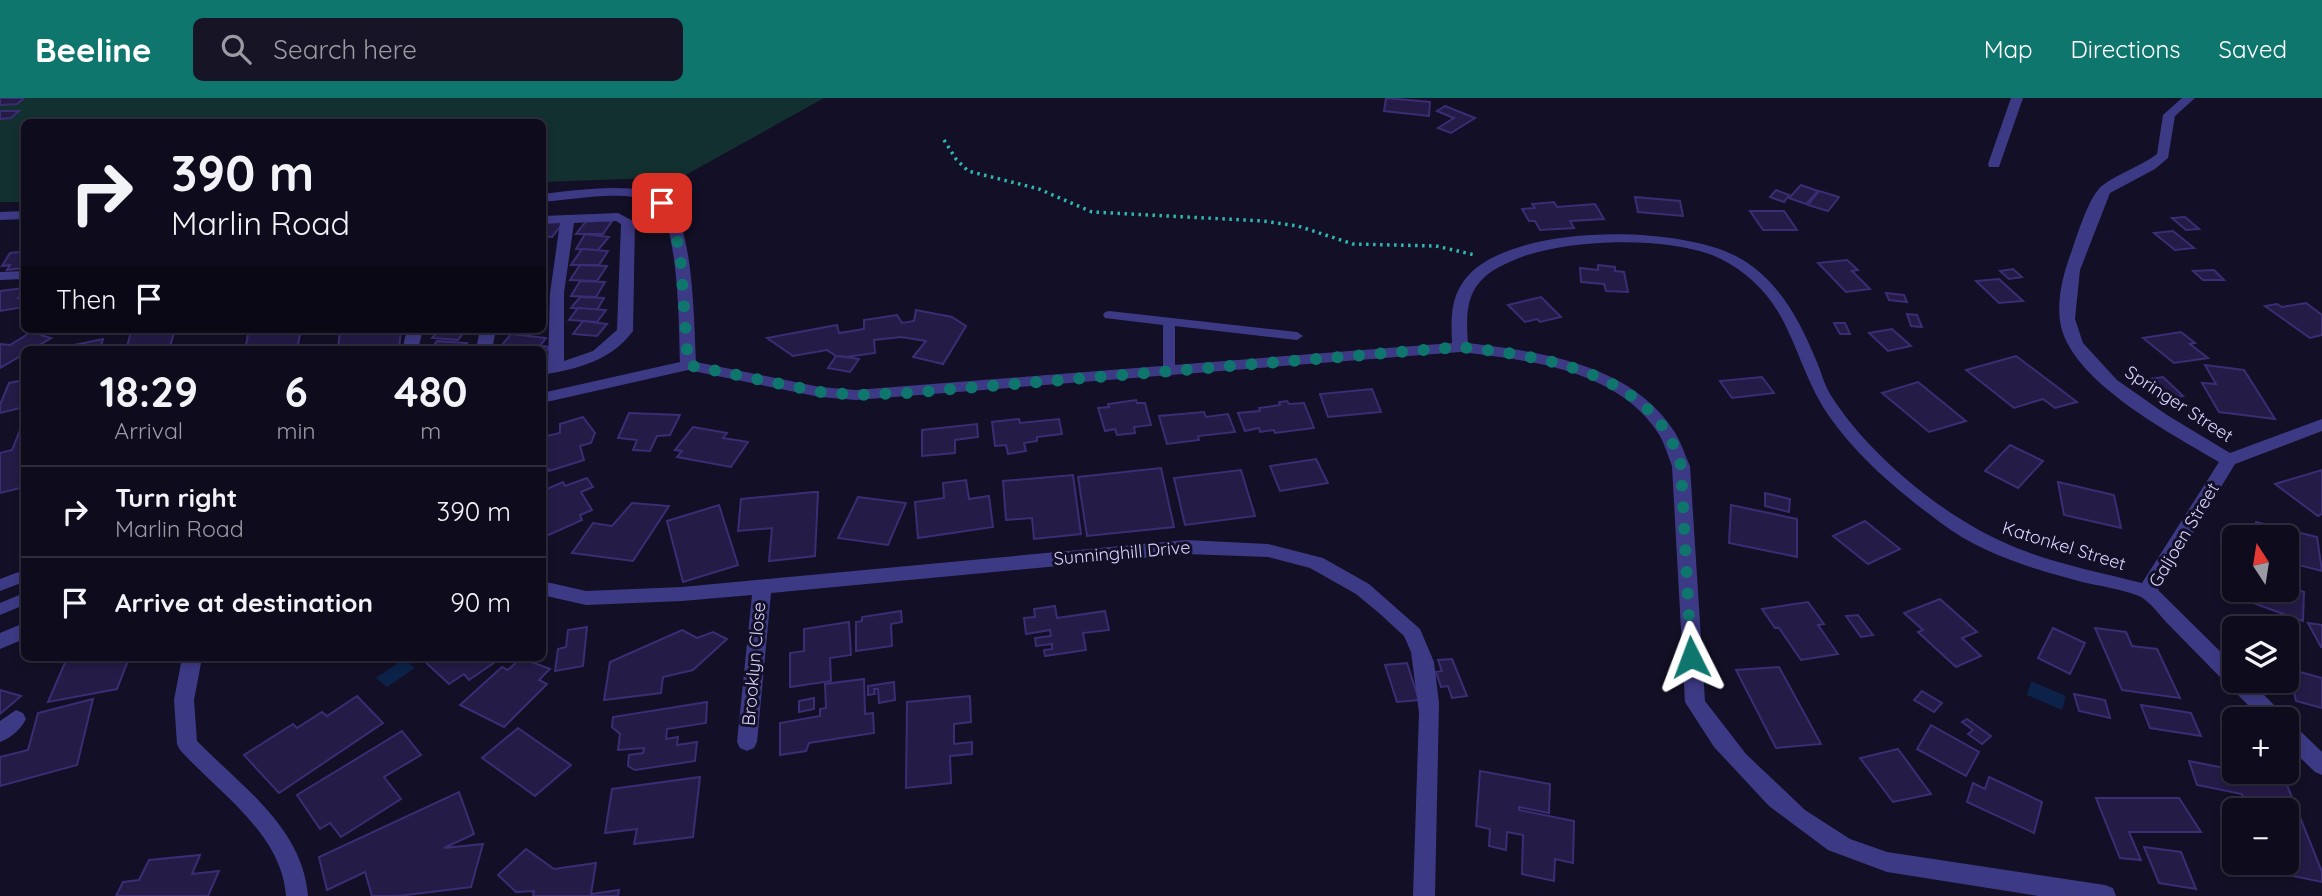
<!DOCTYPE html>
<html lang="en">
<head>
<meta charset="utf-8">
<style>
	body { margin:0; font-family:Quicksand,sans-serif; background:#171425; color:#f1f3f6; height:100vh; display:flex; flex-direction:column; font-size:26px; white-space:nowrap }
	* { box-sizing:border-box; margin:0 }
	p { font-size:23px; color:#9b9ba3 }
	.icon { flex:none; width:38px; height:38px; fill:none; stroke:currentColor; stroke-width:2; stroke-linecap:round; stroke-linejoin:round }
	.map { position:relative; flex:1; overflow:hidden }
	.side { position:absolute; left:21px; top:248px; width:525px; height:315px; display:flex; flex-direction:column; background:#0e0b1c; border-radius:10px; box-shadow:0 4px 10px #0003,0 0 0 2px #2e2b3b }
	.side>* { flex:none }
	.guide { position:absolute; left:21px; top:21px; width:525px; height:214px; border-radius:10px; box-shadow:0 4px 10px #0003,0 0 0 2px #2e2b3b; background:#0e0b1c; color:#f1f3f6; overflow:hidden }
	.needle { width:46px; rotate:348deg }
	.fabs { position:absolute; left:2222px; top:427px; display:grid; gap:14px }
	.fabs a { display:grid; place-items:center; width:77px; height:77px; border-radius:10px; background:#0e0b1c; box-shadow:0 4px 10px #0003,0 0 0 2px #2e2b3b; font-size:35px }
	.pin { position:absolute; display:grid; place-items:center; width:60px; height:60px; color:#fff; margin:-30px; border-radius:14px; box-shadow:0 4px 10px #0006 }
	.me { position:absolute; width:77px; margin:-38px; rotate:357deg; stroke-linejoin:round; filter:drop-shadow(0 0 5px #0008) }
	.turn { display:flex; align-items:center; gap:24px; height:147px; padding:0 35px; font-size:32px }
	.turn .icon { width:91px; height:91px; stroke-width:2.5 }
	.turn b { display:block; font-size:49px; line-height:60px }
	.then { display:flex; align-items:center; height:66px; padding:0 35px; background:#0003; gap:14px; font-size:26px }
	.eta { display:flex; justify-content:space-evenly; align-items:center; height:119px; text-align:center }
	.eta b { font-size:42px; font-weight:700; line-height:49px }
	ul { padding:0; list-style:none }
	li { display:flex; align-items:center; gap:21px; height:91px; padding:0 35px; border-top:2px solid #2e2b3b }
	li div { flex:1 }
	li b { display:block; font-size:26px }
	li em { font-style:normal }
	header { display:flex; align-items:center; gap:42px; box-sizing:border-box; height:98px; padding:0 35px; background:#0f766e; color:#fff }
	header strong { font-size:33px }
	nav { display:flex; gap:38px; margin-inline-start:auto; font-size:24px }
	.search { width:490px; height:63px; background:#171425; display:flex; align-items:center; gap:18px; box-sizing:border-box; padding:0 24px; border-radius:10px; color:#9b9ba3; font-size:26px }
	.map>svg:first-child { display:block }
	.green { fill:#12302f }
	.water { fill:#0c2248 }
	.building { fill:#241b47; stroke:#3b2d73; stroke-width:2 }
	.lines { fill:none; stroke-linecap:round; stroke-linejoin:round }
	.path { stroke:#2fb8b0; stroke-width:3.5; stroke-dasharray:2.5 4.5; stroke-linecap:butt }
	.lane { fill:#3d3a85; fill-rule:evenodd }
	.street { fill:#3d3a85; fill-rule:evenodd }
	.route { stroke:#0f766e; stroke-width:12; stroke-dasharray:0 21.6 }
	.labels { text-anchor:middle; stroke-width:6; stroke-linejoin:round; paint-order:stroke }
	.street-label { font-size:18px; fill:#d9d4ff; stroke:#130f26 }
</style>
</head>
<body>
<header>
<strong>Beeline</strong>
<div class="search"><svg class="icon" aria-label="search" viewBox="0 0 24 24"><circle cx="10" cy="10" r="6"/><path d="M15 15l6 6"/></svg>Search here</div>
<nav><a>Map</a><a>Directions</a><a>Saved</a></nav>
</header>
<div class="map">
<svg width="2322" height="798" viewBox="0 0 2322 798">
	<rect width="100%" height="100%" fill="#130f26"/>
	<polygon class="green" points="0,0 824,0 682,79 543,84 542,24 24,24 24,104 0,104"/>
	<g class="water">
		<polygon points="404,561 415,570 387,589 376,580"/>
		<polygon points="2031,583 2066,598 2062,612 2027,597"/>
	</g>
	<g class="building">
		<polygon points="0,0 24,0 17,6 0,7"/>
		<polygon points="1386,0 1430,4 1429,18 1384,13"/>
		<polygon points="1445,8 1475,20 1451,35 1438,30 1454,20 1437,13"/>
		<polygon points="0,13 19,13 11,20 0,21"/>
		<polygon points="1801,87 1818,93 1806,106 1789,100"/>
		<polygon points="1776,92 1789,97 1784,104 1770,99"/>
		<polygon points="1819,93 1839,99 1828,113 1808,107"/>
		<polygon points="1635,99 1680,103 1683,118 1638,114"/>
		<polygon points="1554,104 1557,109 1595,106 1604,121 1570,123 1574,130 1540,132 1535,123 1529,123 1522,111 1535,110 1532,106"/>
		<polygon points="1750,113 1784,113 1797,132 1763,132"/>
		<polygon points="2185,119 2199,131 2186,132 2172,120"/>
		<polygon points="588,121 612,123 603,136 576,136"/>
		<polygon points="542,123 564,124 552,139 542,138"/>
		<polygon points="2173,133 2194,150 2175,152 2154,135"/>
		<polygon points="585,136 609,139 598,152 576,151"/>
		<polygon points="24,145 24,170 7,172 10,167 2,168 10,155 20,154"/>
		<polygon points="582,151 608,153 599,167 571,167"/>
		<polygon points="1847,162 1858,172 1852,173 1870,191 1846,194 1818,165"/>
		<polygon points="580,167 607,168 597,183 570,182"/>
		<polygon points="1598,167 1615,169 1615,173 1624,174 1628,194 1606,193 1604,186 1581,184 1580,170 1598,172"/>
		<polygon points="2013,171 2022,179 2009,181 2000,173"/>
		<polygon points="2214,172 2224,182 2203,182 2193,173"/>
		<polygon points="1999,181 2023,203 1999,205 1976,183"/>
		<polygon points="580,183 605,184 596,199 571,198"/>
		<polygon points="24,190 18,200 24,199 24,209 0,213 0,193"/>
		<polygon points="1886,195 1904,197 1907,204 1889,202"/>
		<polygon points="580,199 604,200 597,212 571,210"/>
		<polygon points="1541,199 1561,219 1540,224 1537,221 1525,224 1508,207"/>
		<polygon points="2306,205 2322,217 2322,237 2310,240 2265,208 2277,206 2282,209"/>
		<polygon points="578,210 606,212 597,224 569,222"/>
		<polygon points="916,212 952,219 966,228 943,266 913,259 926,243 901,239 874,242 875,255 846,259 836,258 827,252 793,258 767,240 837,227 839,235 864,231 864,222 897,217 902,225 914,223"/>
		<polygon points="1907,216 1917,217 1922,229 1911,228"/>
		<polygon points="583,223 607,226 597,238 573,236"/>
		<polygon points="1834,225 1845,225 1850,236 1840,236"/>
		<polygon points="147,231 175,231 169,252 126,252 131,234"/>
		<polygon points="249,231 301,231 297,252 245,252"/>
		<polygon points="340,231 401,231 399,252 338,252"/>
		<polygon points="440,231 467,231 458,242 432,240"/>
		<polygon points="504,231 536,231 530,238 501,235"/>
		<polygon points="1892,231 1911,248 1888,253 1869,235"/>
		<polygon points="31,234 51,240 31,252 24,252 24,256 0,270 0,246 10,247"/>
		<polygon points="2181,234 2195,245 2190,246 2208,260 2174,265 2143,240"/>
		<polygon points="511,236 546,240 540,248 550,249 542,258 542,252 498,252"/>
		<polygon points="103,241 100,252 54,252 55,251"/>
		<polygon points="437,243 467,245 461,252 430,252"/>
		<polygon points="836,258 846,259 859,261 850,274 828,270"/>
		<polygon points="2016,258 2077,304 2055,310 2043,301 2014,310 1966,272"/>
		<polygon points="2205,267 2244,272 2275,321 2219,314 2202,285 2216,286"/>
		<polygon points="1762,279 1774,295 1732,300 1720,283"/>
		<polygon points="2163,279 2183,298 2164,300 2144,282"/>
		<polygon points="24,282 24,309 0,315 0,307 9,285"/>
		<polygon points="1918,284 1966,323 1929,334 1882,295"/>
		<polygon points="1372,291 1381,314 1328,319 1320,296"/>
		<polygon points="1136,302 1137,305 1145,305 1151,327 1134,329 1135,335 1117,337 1115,331 1105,333 1098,310 1109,309 1108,306"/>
		<polygon points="1287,303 1289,306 1304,305 1314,330 1275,335 1274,332 1260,334 1259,330 1245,333 1238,315 1260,313 1259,310 1280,307 1279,304"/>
		<polygon points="1204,314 1206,319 1228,316 1235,334 1198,338 1199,342 1167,346 1159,318"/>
		<polygon points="629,315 680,317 670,337 657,338 650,353 633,352 637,342 618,340"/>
		<polygon points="583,319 595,335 591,345 580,348 584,362 549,373 542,359 542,339 560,335 560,326"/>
		<polygon points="1019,321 1020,325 1059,321 1062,336 1037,339 1037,343 1024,345 1026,353 1008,356 1006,347 995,348 992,324"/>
		<polygon points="24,322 24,389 0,395 0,355 12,352"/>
		<polygon points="977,326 978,339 955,342 955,355 922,358 922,332"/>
		<polygon points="693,329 727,335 723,340 748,344 731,369 677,359 682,353 675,352"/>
		<polygon points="2010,347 2043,363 2018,390 1985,373"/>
		<polygon points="1316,361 1328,385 1280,393 1270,368"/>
		<polygon points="1161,370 1174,429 1087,438 1078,379"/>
		<polygon points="1241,372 1255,418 1185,427 1174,380"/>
		<polygon points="2322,372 2322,416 2318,418 2275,386"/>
		<polygon points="1073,377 1081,436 1034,441 1032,420 1006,422 1003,383"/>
		<polygon points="587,380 593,389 581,394 592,412 580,417 582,422 542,440 542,393 563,384 565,388"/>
		<polygon points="966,382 969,401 989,398 993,429 918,440 915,404 944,400 943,385"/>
		<polygon points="2058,384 2114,397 2121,430 2064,417"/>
		<polygon points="814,394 818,394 815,458 769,463 772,430 738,433 741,401"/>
		<polygon points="1765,395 1790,401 1789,414 1765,408"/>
		<polygon points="858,399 906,405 888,447 838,440"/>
		<polygon points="632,405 669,408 633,463 572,455 593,425 612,428"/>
		<polygon points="719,407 738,467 683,484 667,423"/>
		<polygon points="1731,407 1797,421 1797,459 1729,445"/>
		<polygon points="1865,423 1900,451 1868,466 1833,438"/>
		<polygon points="2256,424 2317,439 2322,473 2287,464 2287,439 2259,439"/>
		<polygon points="2235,487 2235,492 2287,492 2287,488 2304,494 2303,523 2234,498"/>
		<polygon points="1940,501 1977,534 1962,540 1981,558 1956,569 1918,534 1923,532 1904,515"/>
		<polygon points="1808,504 1824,526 1818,527 1838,556 1801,562 1779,530 1775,530 1762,511"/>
		<polygon points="1055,508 1057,520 1105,513 1109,532 1083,535 1086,552 1045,558 1044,552 1052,551 1052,546 1036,548 1035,540 1051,538 1050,532 1026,536 1024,520 1035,519 1034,511"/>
		<polygon points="901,513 902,524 891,526 892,548 856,553 856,524 862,523 862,519"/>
		<polygon points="1858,517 1873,537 1861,539 1846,518"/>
		<polygon points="849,524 851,557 830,560 831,583 790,589 790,555 804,553 804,531"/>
		<polygon points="2308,525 2322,527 2322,549 2321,549"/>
		<polygon points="587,529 583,568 555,573 558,551 566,549 568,532"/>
		<polygon points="2053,530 2085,545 2070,576 2038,560"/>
		<polygon points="2095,530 2126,534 2132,548 2157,551 2180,600 2122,592"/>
		<polygon points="682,532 697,540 713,534 727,541 693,572 663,579 661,595 604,602 610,564"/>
		<polygon points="67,560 129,560 117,591 48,604"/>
		<polygon points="421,560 501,560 469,582 464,576 449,586"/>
		<polygon points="521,560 550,571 539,582 547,586 504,629 460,607 502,569 508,572"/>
		<polygon points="1452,561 1467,598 1452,600 1448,588 1441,589 1436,574 1442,573 1438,562"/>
		<polygon points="1407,565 1419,602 1397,604 1385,567"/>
		<polygon points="1779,569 1821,646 1776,650 1736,572"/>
		<polygon points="2289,571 2322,580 2322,610 2296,603"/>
		<polygon points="864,581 865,616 873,615 874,635 809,645 806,653 780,657 780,625 820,618 820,611 826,610 825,586"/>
		<polygon points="894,584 895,602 879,605 878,591 874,591 875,596 868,597 868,588"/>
		<polygon points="0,592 21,598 0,616"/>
		<polygon points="1922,593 1942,605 1934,614 1914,602"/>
		<polygon points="2074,596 2105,602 2110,620 2079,613"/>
		<polygon points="357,598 383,625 279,695 244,657 293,626 297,630 322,614 327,618"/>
		<polygon points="970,598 971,624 954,626 954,646 972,644 972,656 950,658 951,685 906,690 907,604"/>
		<polygon points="814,600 814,611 799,614 799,603"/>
		<polygon points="93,601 77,667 0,688 0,659 28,652 38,615"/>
		<polygon points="707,604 706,625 667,631 666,641 678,639 677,647 697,644 695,663 635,672 628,668 629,657 643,655 644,650 618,652 620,636 612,629 613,619"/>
		<polygon points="2141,607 2191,615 2201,638 2150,630"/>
		<polygon points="1967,621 1991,638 1982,646 1968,636 1973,632 1962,624"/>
		<polygon points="1931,627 1979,654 1966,678 1917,651"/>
		<polygon points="518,630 571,667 535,698 482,660"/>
		<polygon points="402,633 421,657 384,679 401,701 341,739 330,725 320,731 297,697"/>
		<polygon points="1898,651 1931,696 1893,704 1860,660"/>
		<polygon points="2189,663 2285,682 2322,774 2322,784 2241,767 2287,765 2287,712 2248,712 2242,696 2197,687"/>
		<polygon points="1480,673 1550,686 1549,715 1519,709 1519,712 1574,723 1573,765 1555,761 1554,783 1522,776 1523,737 1507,734 1506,752 1489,748 1490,731 1476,728"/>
		<polygon points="700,679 693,739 634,746 637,731 605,735 612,691"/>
		<polygon points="1989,679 2042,704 2034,735 1967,704 1973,685 1985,691"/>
		<polygon points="459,694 474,736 444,750 483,746 471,789 398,798 372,798 365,774 327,792 319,759"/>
		<polygon points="2096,700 2179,700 2201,734 2129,734 2141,762 2120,760"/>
		<polygon points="2223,716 2235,718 2235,750"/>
		<polygon points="2144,749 2181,754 2196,791 2159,785"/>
		<polygon points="526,751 554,771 596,765 591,796 619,792 618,798 533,798 534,793 516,794 498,777"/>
		<polygon points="200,757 192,776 219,773 208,798 116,798 123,784 139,782 149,762"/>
	</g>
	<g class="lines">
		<polyline class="path" points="944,42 956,61 968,73 1039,91 1092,114 1263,123 1298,128 1353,146 1436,148 1475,157"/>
		<g class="lane">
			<polygon points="1109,213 1297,234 1303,238 1297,242 1175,228 1175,275 1169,279 1163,275 1163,227 1105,220 1103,217 1105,214"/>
			<polygon points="24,472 24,484 0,493 0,481"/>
			<polygon points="24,495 24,507 0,517 0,505"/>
		</g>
		<g class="street">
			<polygon points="2011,0 2023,0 2000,66 1999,69 1989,69 1988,66"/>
			<path d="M2182,0H2195L2175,18L2168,60L2155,71L2110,95L2080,172L2075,221L2083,245L2117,282L2167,317L2230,355L2322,321V333L2235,366L2158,492L2235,568V583H2250L2282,615L2285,621H2262C2231,590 2200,559 2169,527C2160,518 2150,503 2139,498C2121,491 2100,488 2082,484C2033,471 1982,456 1941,425C1899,394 1856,358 1827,315C1804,281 1796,240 1773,206C1758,184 1736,167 1712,157C1663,138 1567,141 1519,160C1472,178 1464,198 1468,245C1541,254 1631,266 1674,333C1681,344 1685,357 1690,368L1705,603L1746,656L1805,712L1850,741L1887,754L2105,787L2113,790L2116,798H2038L1887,774L1828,752L1769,708L1714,649L1685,604L1672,368C1668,358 1665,347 1660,338C1620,272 1529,262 1460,254L856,302L820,299L688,272L542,305V295L680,264C679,234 679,123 655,106C632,90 570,102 542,104V96C573,93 640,82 666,101C694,123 694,228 696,264L820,289L856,292L1452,245C1451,221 1450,200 1466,180C1512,124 1686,126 1743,162C1780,185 1800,223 1816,262C1821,273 1824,286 1830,296C1866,354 1939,415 2001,443C2045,464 2095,473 2142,485L2219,364C2172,336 2068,282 2060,223C2057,201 2063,176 2071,155C2077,138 2087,105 2098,92C2107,80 2142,68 2157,56L2163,17Z"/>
			<polygon points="24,113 24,121 0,122 0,114"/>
			<path d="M618,115L635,124L633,233C611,263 577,271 542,277V267L548,266L550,195L560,125L542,126V118ZM616,123L621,126L617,232L593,253L564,263V195L574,125Z"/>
			<polygon points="24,173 24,181 0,182 0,174"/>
			<polygon points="407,231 423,231 418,252 402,252"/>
			<polygon points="480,231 496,231 492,252 476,252"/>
			<polygon points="1186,442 1268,446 1323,460 1369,486 1420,531 1434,564 1439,605 1435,798 1413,798 1419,615 1411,554 1404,538 1379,515 1356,496 1310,470 1268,459 1186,456 771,495 757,644 754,650 747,653 740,650 737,644 752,497 682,503 586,507 542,497 542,483 586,493 682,489"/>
			<polygon points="24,525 24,541 0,551 0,535"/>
			<path d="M182,560H202L194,602L197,643C241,688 303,730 308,798H286C282,736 219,695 180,652L177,646L174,602Z"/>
			<path d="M16,612L23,615L26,621C21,631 11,640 0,644V623Z"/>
			<polygon points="2287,624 2294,627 2322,654 2322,677 2315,674 2287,647"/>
		</g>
	</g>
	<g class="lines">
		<path class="route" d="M662,105L673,118L681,166L688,267L820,294L856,297L906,295L1460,249C1542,258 1656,274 1681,368L1691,559"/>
	</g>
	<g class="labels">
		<g class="street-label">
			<text transform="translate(2179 306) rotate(33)" y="6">Springer Street</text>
			<text transform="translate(2184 437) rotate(-59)" y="6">Galjoen Street</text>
			<text transform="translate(2064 448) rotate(17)" y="6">Katonkel Street</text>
			<text transform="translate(1122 455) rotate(-5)" y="6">Sunninghill Drive</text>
			<text transform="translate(754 566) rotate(-85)" y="6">Brooklyn Close</text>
		</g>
	</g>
</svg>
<div class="fabs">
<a><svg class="needle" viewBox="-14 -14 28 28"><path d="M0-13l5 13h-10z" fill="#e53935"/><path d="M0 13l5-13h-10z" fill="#9b9ba3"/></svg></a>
<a><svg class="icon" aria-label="layers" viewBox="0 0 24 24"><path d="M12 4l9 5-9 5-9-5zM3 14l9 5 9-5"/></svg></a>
<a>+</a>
<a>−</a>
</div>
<div class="pin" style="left:662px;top:105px;background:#d93025"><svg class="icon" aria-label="arrive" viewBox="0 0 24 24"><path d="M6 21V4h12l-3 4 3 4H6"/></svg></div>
<svg class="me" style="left:1691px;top:559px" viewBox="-20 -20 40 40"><path d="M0-17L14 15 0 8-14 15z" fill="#0f766e" stroke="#fff" stroke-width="4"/></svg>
<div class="guide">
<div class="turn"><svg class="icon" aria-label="right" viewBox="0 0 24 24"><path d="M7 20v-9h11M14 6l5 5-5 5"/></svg><div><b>390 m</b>Marlin Road</div></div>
<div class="then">Then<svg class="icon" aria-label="arrive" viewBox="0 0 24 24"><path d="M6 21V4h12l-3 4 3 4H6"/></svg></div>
</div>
<section class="side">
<div class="eta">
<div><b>18:29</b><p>Arrival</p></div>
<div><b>6</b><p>min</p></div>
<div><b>480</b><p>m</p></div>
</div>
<ul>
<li><svg class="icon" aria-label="right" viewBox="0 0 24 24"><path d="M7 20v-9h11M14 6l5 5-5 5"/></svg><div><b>Turn right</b><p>Marlin Road</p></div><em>390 m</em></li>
<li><svg class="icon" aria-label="arrive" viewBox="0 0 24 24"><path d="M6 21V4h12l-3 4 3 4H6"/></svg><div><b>Arrive at destination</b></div><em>90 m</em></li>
</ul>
</section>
</div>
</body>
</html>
